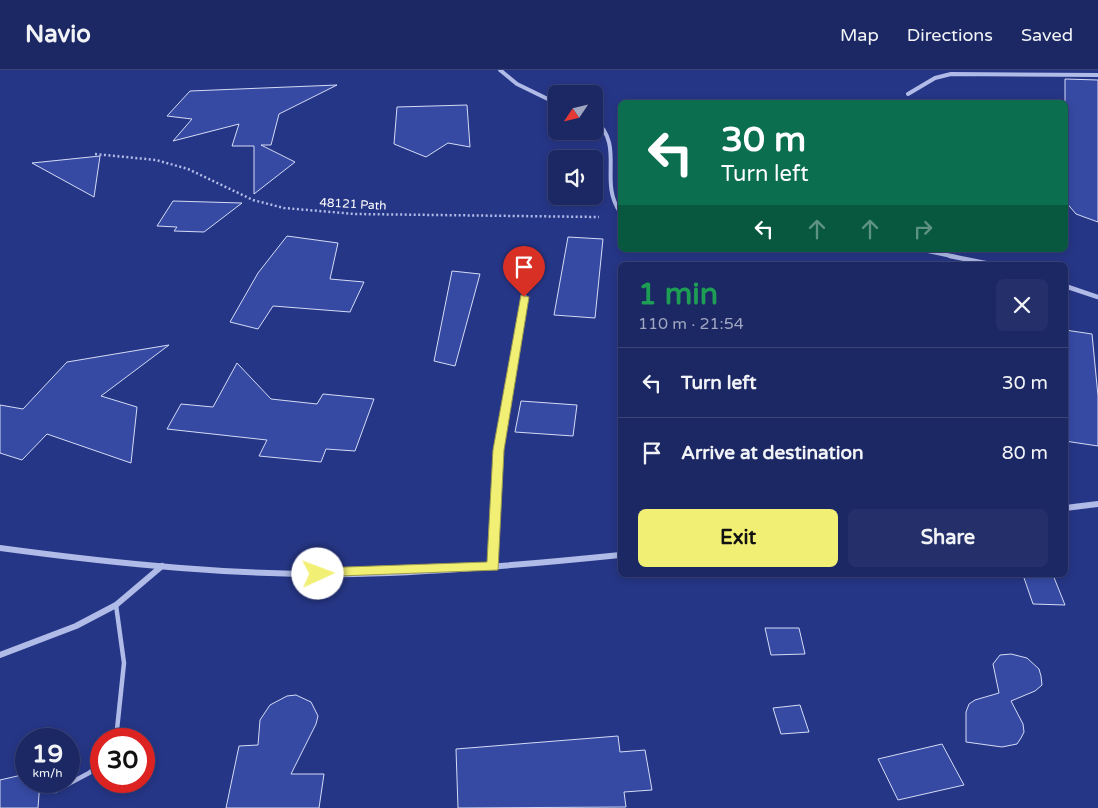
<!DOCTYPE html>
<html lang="en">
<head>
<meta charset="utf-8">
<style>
	body { margin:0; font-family:"Varela Round",sans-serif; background:#25306a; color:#f1f3f6; height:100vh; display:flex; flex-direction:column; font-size:19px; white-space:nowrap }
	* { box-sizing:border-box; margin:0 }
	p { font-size:16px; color:#a0a6bf }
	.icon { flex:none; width:28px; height:28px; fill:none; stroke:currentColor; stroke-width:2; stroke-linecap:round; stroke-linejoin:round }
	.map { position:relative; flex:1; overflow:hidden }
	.panel { position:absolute; left:618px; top:192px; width:450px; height:315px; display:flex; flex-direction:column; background:#1c2864; border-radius:8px; box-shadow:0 2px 8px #0003,0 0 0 1px #3a4478 }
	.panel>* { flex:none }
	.hud { position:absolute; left:618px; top:30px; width:450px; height:152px; border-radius:8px; box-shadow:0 2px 8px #0003,0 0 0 1px #3a4478; background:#0b6e4f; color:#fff; overflow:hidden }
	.needle { width:32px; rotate:235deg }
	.buttons { position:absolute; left:548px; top:15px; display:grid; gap:10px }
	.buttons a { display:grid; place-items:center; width:55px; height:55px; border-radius:8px; background:#1c2864; box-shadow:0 2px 8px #0003,0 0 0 1px #3a4478; font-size:25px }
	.speed { position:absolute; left:15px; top:658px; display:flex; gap:10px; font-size:25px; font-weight:700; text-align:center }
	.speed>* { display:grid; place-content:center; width:65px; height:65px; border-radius:50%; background:#1c2864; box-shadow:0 2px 8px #0003,0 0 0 1px #3a4478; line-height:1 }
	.speed small { font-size:12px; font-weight:400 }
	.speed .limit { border:8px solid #d22; background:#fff; color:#111 }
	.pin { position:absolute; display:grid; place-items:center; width:42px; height:42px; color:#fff; margin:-51px -21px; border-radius:50% 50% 50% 0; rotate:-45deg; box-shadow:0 0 5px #0007 }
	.pin .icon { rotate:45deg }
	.me { position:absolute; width:55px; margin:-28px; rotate:88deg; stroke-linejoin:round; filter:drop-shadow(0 0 4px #0008) }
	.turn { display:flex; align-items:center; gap:18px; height:105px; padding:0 20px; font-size:22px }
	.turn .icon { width:65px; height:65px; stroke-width:2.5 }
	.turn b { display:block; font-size:35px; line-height:42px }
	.lanes { display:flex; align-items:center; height:48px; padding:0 20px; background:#0003; justify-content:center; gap:25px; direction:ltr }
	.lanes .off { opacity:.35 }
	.round { display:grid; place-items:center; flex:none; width:52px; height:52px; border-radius:8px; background:#25306a }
	.overview { display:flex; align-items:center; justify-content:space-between; height:85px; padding:0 20px }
	h1 { font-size:30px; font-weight:800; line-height:38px; color:#1e9e55 }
	.primary-button { display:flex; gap:10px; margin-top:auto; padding:10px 20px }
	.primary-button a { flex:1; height:58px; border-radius:8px; background:#f2ef75; color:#111; font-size:20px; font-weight:800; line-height:58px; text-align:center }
	.primary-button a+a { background:#25306a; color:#f1f3f6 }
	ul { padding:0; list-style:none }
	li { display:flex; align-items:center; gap:15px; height:70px; padding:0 20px; border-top:1px solid #3a4478 }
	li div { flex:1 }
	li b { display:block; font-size:19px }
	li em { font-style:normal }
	header { display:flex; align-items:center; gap:30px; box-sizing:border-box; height:70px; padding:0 25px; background:#1c2864; border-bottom:1px solid #3a4478 }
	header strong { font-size:24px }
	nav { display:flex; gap:28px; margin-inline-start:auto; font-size:18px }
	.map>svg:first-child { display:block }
	.building { fill:#364aa3; stroke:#d4dbf6 }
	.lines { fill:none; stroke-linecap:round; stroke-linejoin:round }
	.path { stroke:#b0bbe8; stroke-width:2.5; stroke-dasharray:2 2.5; stroke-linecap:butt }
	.service { stroke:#b0bbe8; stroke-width:4.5 }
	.minor-far2 { stroke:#b0bbe8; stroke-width:4 }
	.minor-far1 { stroke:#b0bbe8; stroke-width:4.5 }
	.minor { stroke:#b0bbe8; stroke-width:6 }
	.route { fill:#f2ef75; stroke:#9d9b4c }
	.labels { text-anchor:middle; stroke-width:5; stroke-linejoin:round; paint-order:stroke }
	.far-street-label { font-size:12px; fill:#fff; stroke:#263686 }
</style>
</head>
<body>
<header>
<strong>Navio</strong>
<nav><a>Map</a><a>Directions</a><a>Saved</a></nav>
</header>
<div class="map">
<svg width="1098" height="738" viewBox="0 0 1098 738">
	<rect width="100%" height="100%" fill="#263686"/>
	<g class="building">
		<polygon points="1065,9 1098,10 1098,152 1076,144 1065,131"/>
		<polygon points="337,15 279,44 271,75 261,75 295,92 254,124 254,76 232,76 239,54 173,71 192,49 167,46 190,21"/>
		<polygon points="467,35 470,77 448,73 426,87 394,74 397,37"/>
		<polygon points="100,86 94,127 32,93"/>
		<polygon points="173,131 242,133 204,162 174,161 177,157 157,156"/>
		<polygon points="287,166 338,173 330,209 364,212 350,242 273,236 258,259 230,252 258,203"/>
		<polygon points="568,167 603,169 595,248 554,245"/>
		<polygon points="452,201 480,204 455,296 434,291"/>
		<polygon points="1065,260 1092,264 1098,326 1098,376 1065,371"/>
		<polygon points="169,275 101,326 137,337 131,393 47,364 22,390 0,383 0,335 23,339 67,292"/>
		<polygon points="237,293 271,329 317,334 323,324 374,329 355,381 326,379 321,392 259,386 267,370 167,359 181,334 213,337"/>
		<polygon points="521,331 577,335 573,366 515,362"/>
		<polygon points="1023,505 1053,505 1065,535 1033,534"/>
		<polygon points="765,558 799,558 805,584 771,585"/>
		<polygon points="1011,584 1027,588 1039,599 1041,606 1042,615 1035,621 1011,631 1023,654 1024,662 1021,668 1017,674 1002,677 966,672 966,642 969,634 975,630 999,623 993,594 1000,585"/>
		<polygon points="296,625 311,632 318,646 316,654 291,704 324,704 319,738 226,738 239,676 258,675 260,650 270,635 287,626"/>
		<polygon points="800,635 809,662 781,664 773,638"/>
		<polygon points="618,666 620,682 645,680 652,720 624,722 626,737 458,738 456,679"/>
		<polygon points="942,674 964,715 898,730 878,689"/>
		<polygon points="26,704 26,711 40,711 38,738 0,738 0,710"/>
	</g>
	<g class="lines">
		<polyline class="path" points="95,84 156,90 188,99 253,130 284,138 355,144 599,147"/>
		<g class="service">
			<polyline points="116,535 124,593 116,669"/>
			<polyline points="55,721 89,703 101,693"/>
		</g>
		<g class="minor-far2">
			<polyline points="500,0 517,14 556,33"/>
			<polyline points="908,24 935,8 951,4 1098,5"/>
			<path d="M594,49C626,76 598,110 620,142"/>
			<polyline points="923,180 956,187"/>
		</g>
		<g class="minor-far1">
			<polyline points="950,186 995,195"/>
			<polyline points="1065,216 1098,227"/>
			<polyline points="497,428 499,380 525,227"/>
		</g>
		<g class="minor">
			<polyline points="1065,438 1098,434"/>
			<path d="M0,478C118,494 237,506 355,504C444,502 532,494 620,485"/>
			<polyline points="493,496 497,426"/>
			<polyline points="0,585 76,556 116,535 162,496"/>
		</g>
	</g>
	<polygon class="route" points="521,225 529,227 504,380 498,500 313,507 311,504 313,500 318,498 487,492 493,380"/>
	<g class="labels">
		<g class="far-street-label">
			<text transform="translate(353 134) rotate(3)" y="4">48121 Path</text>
		</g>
	</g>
</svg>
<div class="buttons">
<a><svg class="needle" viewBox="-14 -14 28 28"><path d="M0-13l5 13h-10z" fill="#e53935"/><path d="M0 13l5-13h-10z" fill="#a0a6bf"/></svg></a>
<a><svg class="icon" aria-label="sound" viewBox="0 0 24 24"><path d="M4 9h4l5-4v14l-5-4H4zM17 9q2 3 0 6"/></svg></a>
</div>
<div class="speed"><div>19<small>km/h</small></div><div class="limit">30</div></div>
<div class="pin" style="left:524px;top:227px;background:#d93025"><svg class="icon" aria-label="arrive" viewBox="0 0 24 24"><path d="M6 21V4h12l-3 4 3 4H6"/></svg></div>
<svg class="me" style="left:318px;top:504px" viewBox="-20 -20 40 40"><circle r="19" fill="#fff"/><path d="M0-13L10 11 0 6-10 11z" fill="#f2ef75"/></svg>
<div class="hud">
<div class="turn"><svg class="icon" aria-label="left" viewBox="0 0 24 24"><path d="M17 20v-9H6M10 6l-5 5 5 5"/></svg><div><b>30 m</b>Turn left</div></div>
<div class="lanes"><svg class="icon" aria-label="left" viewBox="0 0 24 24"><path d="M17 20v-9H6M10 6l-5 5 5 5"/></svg><svg class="icon off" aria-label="ahead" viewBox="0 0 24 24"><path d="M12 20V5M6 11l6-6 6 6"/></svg><svg class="icon off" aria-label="ahead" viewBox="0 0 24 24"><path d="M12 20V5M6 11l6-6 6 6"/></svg><svg class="icon off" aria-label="right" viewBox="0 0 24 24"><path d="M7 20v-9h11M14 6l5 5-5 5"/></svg></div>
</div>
<section class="panel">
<div class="overview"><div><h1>1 min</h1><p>110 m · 21:54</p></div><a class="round"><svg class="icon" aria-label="close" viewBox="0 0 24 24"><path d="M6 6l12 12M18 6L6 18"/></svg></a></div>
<ul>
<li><svg class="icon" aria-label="left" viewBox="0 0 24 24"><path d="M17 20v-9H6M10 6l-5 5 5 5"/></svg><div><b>Turn left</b></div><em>30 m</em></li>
<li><svg class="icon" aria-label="arrive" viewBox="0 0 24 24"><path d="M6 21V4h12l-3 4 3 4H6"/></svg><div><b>Arrive at destination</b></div><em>80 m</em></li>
</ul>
<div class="primary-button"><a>Exit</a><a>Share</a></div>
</section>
</div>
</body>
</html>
